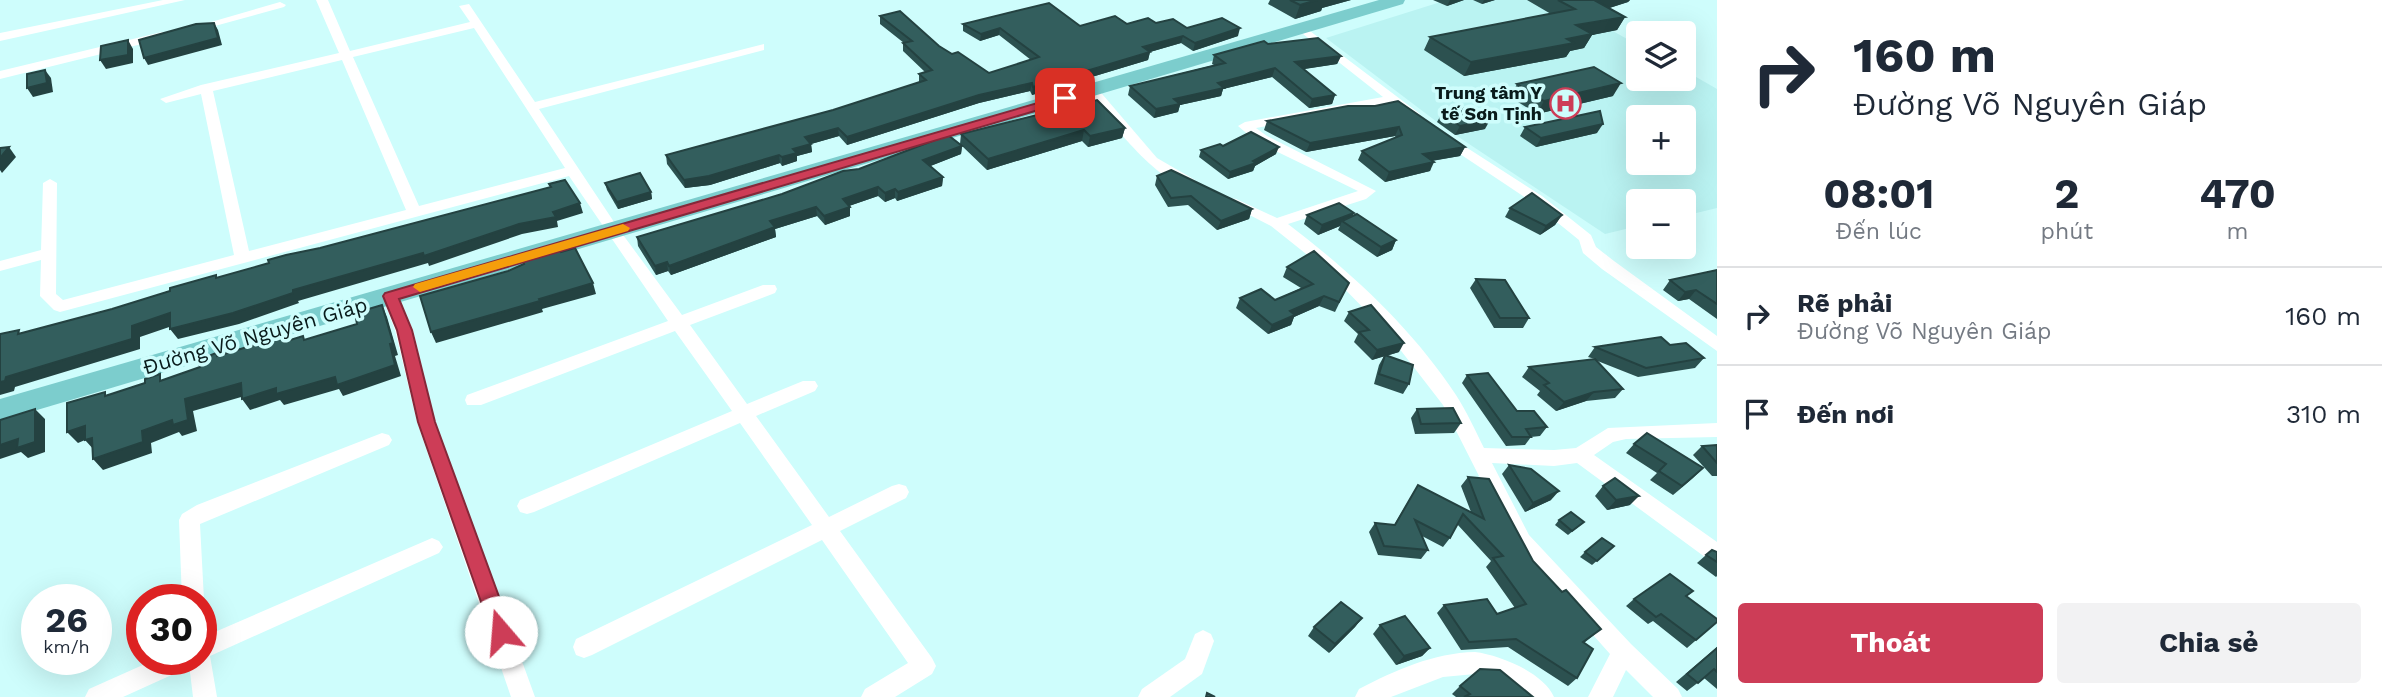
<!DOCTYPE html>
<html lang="vi">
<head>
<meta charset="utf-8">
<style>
	body { margin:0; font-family:"Work Sans",sans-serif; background:#f2f2f3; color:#1f2937; height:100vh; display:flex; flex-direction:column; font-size:26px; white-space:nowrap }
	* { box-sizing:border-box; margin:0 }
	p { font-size:23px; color:#747a83 }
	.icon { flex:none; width:38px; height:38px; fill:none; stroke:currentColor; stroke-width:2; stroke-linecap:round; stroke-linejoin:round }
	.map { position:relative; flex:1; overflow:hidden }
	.side { display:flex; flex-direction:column; background:#fff; width:665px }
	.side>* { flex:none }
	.guide { background:#fff; color:#1f2937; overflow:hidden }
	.fabs { position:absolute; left:1626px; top:21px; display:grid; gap:14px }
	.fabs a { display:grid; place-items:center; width:70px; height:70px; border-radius:7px; background:#fff; box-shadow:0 7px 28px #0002; font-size:35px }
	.speed { position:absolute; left:21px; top:584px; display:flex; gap:14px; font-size:35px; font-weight:700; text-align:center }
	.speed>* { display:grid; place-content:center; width:91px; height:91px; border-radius:50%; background:#fff; box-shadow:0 7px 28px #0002; line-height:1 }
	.speed small { font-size:18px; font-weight:400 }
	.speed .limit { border:10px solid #d22; background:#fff; color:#111 }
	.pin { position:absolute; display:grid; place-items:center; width:60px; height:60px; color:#fff; margin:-30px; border-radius:14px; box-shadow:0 4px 10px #0006 }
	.me { position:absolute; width:77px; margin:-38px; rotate:342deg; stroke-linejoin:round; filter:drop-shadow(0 0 5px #0008) }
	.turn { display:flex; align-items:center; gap:24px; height:147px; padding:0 21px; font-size:32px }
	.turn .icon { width:91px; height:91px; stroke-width:2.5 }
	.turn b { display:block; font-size:49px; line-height:60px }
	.eta { display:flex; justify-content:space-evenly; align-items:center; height:119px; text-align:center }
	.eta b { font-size:42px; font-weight:700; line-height:49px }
	.action { display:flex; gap:14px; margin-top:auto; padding:14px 21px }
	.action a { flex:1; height:80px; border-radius:7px; background:#cd3d57; color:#fff; font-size:28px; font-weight:700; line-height:80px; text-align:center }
	.action a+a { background:#f2f2f3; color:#1f2937 }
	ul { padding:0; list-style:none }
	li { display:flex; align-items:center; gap:21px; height:98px; padding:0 21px; border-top:2px solid #e0e1e3 }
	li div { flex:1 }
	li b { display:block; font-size:26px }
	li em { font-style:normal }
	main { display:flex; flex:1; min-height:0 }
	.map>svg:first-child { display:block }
	.built { fill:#baf3f2; fill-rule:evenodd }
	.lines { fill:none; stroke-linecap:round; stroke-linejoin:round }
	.street { fill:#fff; fill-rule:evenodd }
	.primary { fill:#7ccdcd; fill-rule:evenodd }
	.wall { fill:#2c5150 }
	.shaded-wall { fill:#244241 }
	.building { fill:#335e5d; stroke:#244241; stroke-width:2 }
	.route { fill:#cd3d57; stroke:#852839; stroke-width:2 }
	.slow { fill:#f59e0b }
	.labels { text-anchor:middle; stroke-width:7; stroke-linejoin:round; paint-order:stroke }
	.far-poi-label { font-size:18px; font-weight:bold; fill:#091b1b; stroke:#cefdfc; text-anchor:end }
	.street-label { font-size:21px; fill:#091b1b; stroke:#cefdfc }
</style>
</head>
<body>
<main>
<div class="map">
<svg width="1717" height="697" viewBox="0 0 1717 697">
	<rect width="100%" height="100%" fill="#cefdfc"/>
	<path class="built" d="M1447,0H1557L1638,45V79H1684V70L1717,89V208L1684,216V201H1638V226L1605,234L1445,128L1326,38ZM1638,117H1684V163H1638Z"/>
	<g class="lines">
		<g class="street">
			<polygon points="163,0 185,0 0,41 0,33"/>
			<path d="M316,0H328L350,51L470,22L459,6L469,4L535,102L764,44V50L539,109L618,228L682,315L763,285H775L777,289L775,293L690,325L747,404L803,381H815L818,386L815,391L756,416L829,517L892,486L899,484L906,486L909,492L906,498L840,531L932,658L936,666L932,674L895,697H861L865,689L908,663L822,540L592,655L584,658L576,655L573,647L576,639L812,525L740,423L534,512L527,514L520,512L517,506L520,500L732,411L675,331L481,405H467L465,400L467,395L668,321L569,176L60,312L54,310L40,296L41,260L0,271V261L41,250L43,183L50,179L57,183L56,294L63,300L234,255L201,94L166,103L160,99L201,85L339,53ZM474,28L565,168L419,206L353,57ZM342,60L406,210L249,251L213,91Z"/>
			<polygon points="280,2 286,5 284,7 193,32 187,29"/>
			<path d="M1302,25L1420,114L1418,117H1408L1391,103L1256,128L1267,136L1376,191L1366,199L1288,224C1351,272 1412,328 1456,395C1467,412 1475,430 1484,448L1554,450L1576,448L1608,428L1717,423V437L1626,439L1613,442L1594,455L1717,542V563L1709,560L1577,463L1554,466L1492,463L1529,535L1631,644L1678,689L1682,697H1653L1626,670L1613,697H1588L1610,654L1515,547L1443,405L1385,330L1325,269L1271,226L1224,202L1231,198L1236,199L1277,218L1358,191L1257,142L1238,126L1245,122L1383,97L1298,30V26Z"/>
			<polygon points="162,32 168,36 166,38 0,79 0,71"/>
			<path d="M1092,87L1097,88L1157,158L1195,180V186C1163,193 1107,116 1087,94L1086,91Z"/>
			<polygon points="1444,133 1542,196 1591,235 1596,247 1614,261 1717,336 1717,351 1602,269 1583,253 1579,240 1532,202 1439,140 1437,137"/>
			<polygon points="390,290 398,296 413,330 435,422 535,697 511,697 417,422 395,330 382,296"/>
			<polygon points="382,433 389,435 392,440 389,445 200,524 204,600 201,606 201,600 182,600 179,520 182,514 197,505"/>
			<polygon points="432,538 439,541 443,547 439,553 210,656 217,697 193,697 189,664 187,668 123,697 85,697 89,689 154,660 201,660 201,638"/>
			<polygon points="1203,630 1211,634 1214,641 1202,674 1170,697 1138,697 1142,689 1185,659 1195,634"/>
			<path d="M1475,652C1500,655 1544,673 1554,697H1523L1492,676L1475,674L1443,677L1391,697H1355L1359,689C1396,670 1433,653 1475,652Z"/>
		</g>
		<polygon class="primary" points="1379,0 1405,0 1403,4 0,421 0,399"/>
	</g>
	<g class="wall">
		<polygon points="1270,0 1351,0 1322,8 1321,11 1295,19 1268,4"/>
		<polygon points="1433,0 1464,0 1447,6"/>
		<polygon points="1473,0 1495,0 1482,4"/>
		<polygon points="1527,0 1630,0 1628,2 1609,8 1625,17 1617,30 1592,35 1584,48 1570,51 1566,57 1464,76 1424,50 1430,37 1551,14"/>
		<polygon points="880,16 989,73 1031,60 999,35 980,41 963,31 963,24 1080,26 1156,23 1238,36 1193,51 1181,43 1150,52 1148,60 1032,95 1030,91 979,103 847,145 839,136 811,144 812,152 797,156 797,161 782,166 780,163 710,185 685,188 667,164 666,155 833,110 919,82 919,74 925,72 903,51 903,43 904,43 880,24"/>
		<polygon points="1268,44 1341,56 1337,64 1303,69 1335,95 1332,104 1309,108 1272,77 1223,89 1221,96 1180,105 1178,112 1154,118 1128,95 1130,86 1214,65 1212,64 1214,55"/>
		<polygon points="1517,84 1613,96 1537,114 1510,97"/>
		<polygon points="1348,106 1465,147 1460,156 1432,161 1430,171 1385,182 1358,160 1362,151 1396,138 1395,136 1306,152 1264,130 1267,121"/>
		<polygon points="1442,113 1485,129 1455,135 1437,122"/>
		<polygon points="1525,127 1597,133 1536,147 1520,136"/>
		<polygon points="1125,128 1122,138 1088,147 1082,141 987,170 962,146 961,154 930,166 943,177 942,186 897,201 895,198 885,202 878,196 849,206 850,216 825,225 817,216 775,229 776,237 671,275 668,271 656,275 638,246 637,237 782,194 859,169 960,144 961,134"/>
		<polygon points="1223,146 1276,154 1255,166 1253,171 1228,179 1199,157 1201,150"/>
		<polygon points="1157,176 1252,209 1249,219 1217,230 1188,205 1168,207 1155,185"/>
		<polygon points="605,183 651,192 652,199 618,209 607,190"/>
		<polygon points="1510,208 1562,215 1555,225 1540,235 1505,217"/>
		<polygon points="1354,213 1352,216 1396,240 1392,250 1377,257 1338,230 1340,226 1318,235 1304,224 1307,215"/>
		<polygon points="1287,267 1349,283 1335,312 1319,306 1294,317 1291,325 1268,334 1236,308 1240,298 1275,300 1301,288 1283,277"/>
		<polygon points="1717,270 1717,319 1689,299 1678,301 1663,290 1670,280"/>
		<polygon points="1476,279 1529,318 1523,328 1494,328 1470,288"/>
		<polygon points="1349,312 1399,352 1386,356 1409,384 1403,394 1374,384 1379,365 1384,356 1372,360 1354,342 1358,334 1344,321"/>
		<polygon points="1670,345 1704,358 1695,368 1638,377 1595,360 1623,389 1615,398 1586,401 1556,411 1537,395 1540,391 1522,377 1529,367 1595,359 1588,357 1595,347"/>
		<polygon points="1467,375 1517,411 1547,427 1540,436 1531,437 1525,445 1506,446 1462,383"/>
		<polygon points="1417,409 1461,423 1454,433 1415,434 1411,418"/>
		<polygon points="1634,444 1703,468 1673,495 1650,480 1657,473 1626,453"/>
		<polygon points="1717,445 1717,476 1712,476 1693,455 1702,446"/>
		<polygon points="1509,465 1551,500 1525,512 1502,474"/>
		<polygon points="1468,477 1533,561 1562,592 1601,629 1584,643 1577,678 1568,686 1508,647 1461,650 1437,613 1444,605 1497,614 1515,608 1486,567 1491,561 1457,524 1450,538 1443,547 1422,536 1428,550 1421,559 1378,555 1369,532 1375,523 1394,525 1418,485 1471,512 1461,486"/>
		<polygon points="1603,486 1630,505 1607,510 1595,496"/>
		<polygon points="1559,520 1584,522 1568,535 1555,525"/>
		<polygon points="1614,546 1592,565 1580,557 1585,552"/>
		<polygon points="1717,552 1717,576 1716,577 1697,563 1706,555"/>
		<polygon points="1693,591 1687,596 1717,622 1687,648 1653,621 1648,624 1626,606 1634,599"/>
		<polygon points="1362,618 1355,627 1329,653 1308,636 1314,627"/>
		<polygon points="1380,625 1430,648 1422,656 1396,665 1373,634"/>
		<polygon points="1717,647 1717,689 1704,678 1687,691 1676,682"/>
		<polygon points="1460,686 1533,697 1456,697 1452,694"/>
	</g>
	<g class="shaded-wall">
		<polygon points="1317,0 1351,0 1322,8 1321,11 1295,19 1300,5"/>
		<polygon points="1450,0 1464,0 1447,6"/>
		<polygon points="1484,0 1495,0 1482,4"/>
		<polygon points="1600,0 1630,0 1628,2 1588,15 1596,1"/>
		<polygon points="1625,17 1617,30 1592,35 1584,48 1570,51 1566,57 1464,76 1471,62 1576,25"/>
		<polygon points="214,23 218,30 222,45 148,65 144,58"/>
		<polygon points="1000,28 999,35 980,41 981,34"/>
		<polygon points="1240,28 1238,36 1193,51 1195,43"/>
		<polygon points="1183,36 1181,43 1150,52 1148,60 1032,95 1033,87 1143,47"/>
		<polygon points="128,40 133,49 133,63 106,69 100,60"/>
		<polygon points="1341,56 1337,64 1292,71 1295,62"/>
		<polygon points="1275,68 1272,77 1223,89 1221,96 1180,105 1178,112 1154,118 1156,109 1174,99 1218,83"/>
		<polygon points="45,70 51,78 53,92 33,97 27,88"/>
		<polygon points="1032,83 1030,91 979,103 847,145 847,137 979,95"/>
		<polygon points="1621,83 1613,96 1537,114 1544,101"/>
		<polygon points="1335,95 1332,104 1309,108 1312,99"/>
		<polygon points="1490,120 1485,129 1455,135 1460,126"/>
		<polygon points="1603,124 1597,133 1536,147 1541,138"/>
		<polygon points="1399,127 1395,136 1306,152 1310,143"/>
		<polygon points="838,128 839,136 811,144 812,152 797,156 797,161 782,166 782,157 793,149 805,137"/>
		<polygon points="1125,128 1122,138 1088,147 1090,136"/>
		<polygon points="1084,130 1082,141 987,170 988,159"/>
		<polygon points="962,146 961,154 923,169 923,160"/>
		<polygon points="9,147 16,157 2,173 0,170 0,158"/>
		<polygon points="1279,147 1276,154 1255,166 1253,171 1228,179 1230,172 1253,161"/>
		<polygon points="1465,147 1460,156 1418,163 1423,154"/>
		<polygon points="779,155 780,163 710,185 685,188 684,180"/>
		<polygon points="1434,162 1430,171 1385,182 1389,172"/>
		<polygon points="943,177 942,186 897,201 898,192"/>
		<polygon points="878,187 878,196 843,208 843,199"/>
		<polygon points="895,189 895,198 885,202 885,193"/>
		<polygon points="651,192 652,199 618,209 617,202"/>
		<polygon points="580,203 583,213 557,221 558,227 522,234 429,266 428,263 298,301 299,303 239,324 178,339 170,329 293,290"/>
		<polygon points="816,207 817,216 775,229 776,237 671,275 669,266 770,221"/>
		<polygon points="850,207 850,216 825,225 824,216"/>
		<polygon points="1252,209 1249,219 1217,230 1221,221"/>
		<polygon points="1354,213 1349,222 1342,221 1340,226 1318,235 1322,225"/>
		<polygon points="1562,215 1555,225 1540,235 1546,226"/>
		<polygon points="1396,240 1392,250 1377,257 1381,247"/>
		<polygon points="667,262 668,271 656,275 655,266"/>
		<polygon points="593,283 596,294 542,309 543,312 436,343 431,332 539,299"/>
		<polygon points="1696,290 1689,299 1678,301 1685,292"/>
		<polygon points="1324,296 1319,306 1294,317 1291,325 1268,334 1272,325 1290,311"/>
		<polygon points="382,305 387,317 398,355 395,356 401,376 343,396 339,389 284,405 280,400 250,410 242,399 276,388 335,377 390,344"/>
		<polygon points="170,313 178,324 140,337 140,349 15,387 14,391 0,395 0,382 6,377 132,326"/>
		<polygon points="1404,343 1399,352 1372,360 1377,350"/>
		<polygon points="241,383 248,395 193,411 197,431 182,436 179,432 151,443 152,453 103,470 93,459 142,431 185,399"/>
		<polygon points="1594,392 1586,401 1556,411 1564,402"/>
		<polygon points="35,409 45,419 45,452 28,458 21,452 0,459 0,445"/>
		<polygon points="85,426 95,437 95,451 85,440 78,443 67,432"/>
		<polygon points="1703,468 1693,478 1673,495 1682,486"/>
		<polygon points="1559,491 1551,500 1525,512 1533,503"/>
		<polygon points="1639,496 1630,505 1607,510 1616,500"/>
		<polygon points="1362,618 1355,627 1329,653 1335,644"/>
		<polygon points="1430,648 1422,656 1396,665 1404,656"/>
	</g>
	<g class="building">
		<polygon points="1290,0 1317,0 1300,5"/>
		<polygon points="1558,0 1600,0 1596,1 1625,17 1576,25 1592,34 1567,39 1574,43 1471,62 1430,37 1575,9"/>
		<polygon points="1049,3 1080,26 1115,16 1127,24 1148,18 1156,23 1173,19 1187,28 1222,18 1240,28 1195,43 1183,36 1143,47 1150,52 1033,87 1032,83 979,95 847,137 838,128 805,137 811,144 793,149 797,153 782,157 779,155 709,176 684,180 666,155 833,110 926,80 919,74 932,70 903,43 912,41 880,16 900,11 939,46 952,54 958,52 989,73 1039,57 1000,28 981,34 963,24"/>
		<polygon points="214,23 218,38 144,58 139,40 196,24"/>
		<polygon points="1318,38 1341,56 1295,62 1335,95 1312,99 1275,68 1218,83 1224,88 1174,99 1180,104 1156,109 1130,86 1225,63 1214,55 1264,41 1268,44"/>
		<polygon points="128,40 128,55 100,60 101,46"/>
		<polygon points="1594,67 1621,83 1544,101 1517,84"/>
		<polygon points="45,70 47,83 27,88 27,74"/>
		<polygon points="1097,100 1125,128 1090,136 1084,130 988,159 961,134"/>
		<polygon points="1398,101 1465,147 1423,154 1434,162 1389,172 1362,151 1402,135 1399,127 1310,143 1267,121 1348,106 1375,106"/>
		<polygon points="1470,107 1490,120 1460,126 1442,113"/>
		<polygon points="1600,111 1603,124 1541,138 1525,127"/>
		<polygon points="1251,132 1279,147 1253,161 1256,163 1230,172 1201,150 1220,144 1223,146"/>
		<polygon points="948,135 962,146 923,160 943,177 898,192 895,189 885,193 878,187 843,199 850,207 824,216 816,207 770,221 775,227 669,266 667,262 655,266 637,237 782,194 843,171 859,169"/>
		<polygon points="9,147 0,158 0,148"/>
		<polygon points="1171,170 1252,209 1221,221 1191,196 1171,198 1157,176"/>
		<polygon points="640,173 651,192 617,202 605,183"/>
		<polygon points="565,180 580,203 553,212 556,217 519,224 424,256 423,253 293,290 293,293 233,313 170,329 170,313 132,326 132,339 6,377 5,381 0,382 0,334 19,330 18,334 112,309 170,291 170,288 216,275 216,278 269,263 268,260 286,255 320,248 551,187 549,184"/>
		<polygon points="1532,193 1562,215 1546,226 1510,208"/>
		<polygon points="1339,203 1354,213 1322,225 1307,215"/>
		<polygon points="1357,214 1396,240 1381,247 1342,221"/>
		<polygon points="559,248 561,252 575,248 593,283 539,299 540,301 431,332 420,296 508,271 524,264 522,259"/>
		<polygon points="1314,251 1349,283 1339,302 1324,296 1290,311 1295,315 1272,325 1240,298 1261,289 1275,300 1313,284 1287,267"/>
		<polygon points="1717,270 1717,304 1696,290 1685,292 1670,280"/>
		<polygon points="1476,279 1505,280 1529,318 1500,318"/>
		<polygon points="382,305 393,343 390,344 395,365 337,385 335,377 276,394 276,388 242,399 241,383 185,399 188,420 173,425 172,420 142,431 143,442 93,459 92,438 85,440 85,426 67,432 67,403 105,392 105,396 145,383 145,379 160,374 160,381 200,367 198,360 216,353 217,356 284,336 284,342 303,336 304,340 357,324 355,313"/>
		<polygon points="1371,305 1404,343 1377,350 1359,332 1369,330 1349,312"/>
		<polygon points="1661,337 1670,345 1686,343 1704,358 1646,368 1595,347"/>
		<polygon points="1385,355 1413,365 1409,384 1379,374"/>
		<polygon points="1595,359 1623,389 1594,392 1564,402 1544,385 1549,383 1529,367"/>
		<polygon points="1488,373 1517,411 1534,411 1547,427 1526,429 1531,437 1512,437 1467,375"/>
		<polygon points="1453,408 1461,423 1421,424 1417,409"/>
		<polygon points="35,409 35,442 17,448 18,439 0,445 0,420"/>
		<polygon points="1647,433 1703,468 1682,486 1659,471 1666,464 1634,444"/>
		<polygon points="1717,445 1717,463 1702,446"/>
		<polygon points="1509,465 1531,469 1559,491 1533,503"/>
		<polygon points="1468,477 1489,479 1533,561 1562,592 1566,590 1601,629 1583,642 1593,649 1577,678 1516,639 1469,642 1444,605 1487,599 1497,614 1526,604 1493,558 1503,556 1463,514 1450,538 1415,520 1428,550 1384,546 1375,523 1395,525 1418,485 1484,519"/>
		<polygon points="1615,478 1639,496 1616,500 1603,486"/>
		<polygon points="1571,512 1584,522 1572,531 1559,520"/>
		<polygon points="1602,538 1614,546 1597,561 1585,552"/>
		<polygon points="1712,550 1717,552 1717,562 1706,555"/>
		<polygon points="1670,574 1693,591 1686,596 1717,619 1717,622 1696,640 1661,614 1656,617 1634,599"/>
		<polygon points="1341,602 1362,618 1335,644 1314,627"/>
		<polygon points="1405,616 1430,648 1404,656 1380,625"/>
		<polygon points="1717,648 1717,672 1714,669 1698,683 1687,674"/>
		<polygon points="1480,669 1500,670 1533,697 1464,697 1470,694 1460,686"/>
		<polygon points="1207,693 1215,697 1206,697"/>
	</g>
	<polygon class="route" points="1065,95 1071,98 1069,101 399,299 412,330 435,422 512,632 509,639 501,641 494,639 418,422 397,330 383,296 385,293"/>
	<polygon class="slow" points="623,224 630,228 628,231 420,292 413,287 415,284"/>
	<defs>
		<symbol id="hospital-ring" viewBox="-11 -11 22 22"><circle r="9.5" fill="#cefdfc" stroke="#cd3d57" stroke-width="1.5"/><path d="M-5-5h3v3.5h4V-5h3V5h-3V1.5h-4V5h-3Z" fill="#cd3d57"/></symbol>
	</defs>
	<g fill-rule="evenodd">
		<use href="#hospital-ring" x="1548" y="86" width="35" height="35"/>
	</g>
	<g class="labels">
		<g class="far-poi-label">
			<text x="1542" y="99">Trung tâm Y<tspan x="1542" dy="21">tế Sơn Tịnh</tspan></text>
		</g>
		<g class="street-label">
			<text transform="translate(255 336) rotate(-16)" y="7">Đường Võ Nguyên Giáp</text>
		</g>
	</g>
</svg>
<div class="fabs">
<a><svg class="icon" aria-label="layers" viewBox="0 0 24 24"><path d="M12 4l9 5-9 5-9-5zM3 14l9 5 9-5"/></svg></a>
<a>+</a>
<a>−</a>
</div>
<div class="speed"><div>26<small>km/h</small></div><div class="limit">30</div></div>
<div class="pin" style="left:1065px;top:98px;background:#d93025"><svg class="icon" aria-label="arrive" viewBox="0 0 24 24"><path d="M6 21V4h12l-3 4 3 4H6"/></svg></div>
<svg class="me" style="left:501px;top:632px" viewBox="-20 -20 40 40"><circle r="19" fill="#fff"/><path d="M0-13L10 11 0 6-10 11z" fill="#cd3d57"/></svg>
</div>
<section class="side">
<div class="guide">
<div class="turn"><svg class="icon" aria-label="right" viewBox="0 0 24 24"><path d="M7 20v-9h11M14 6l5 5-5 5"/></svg><div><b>160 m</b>Đường Võ Nguyên Giáp</div></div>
</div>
<div class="eta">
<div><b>08:01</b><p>Đến lúc</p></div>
<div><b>2</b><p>phút</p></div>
<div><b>470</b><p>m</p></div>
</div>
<ul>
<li><svg class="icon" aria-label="right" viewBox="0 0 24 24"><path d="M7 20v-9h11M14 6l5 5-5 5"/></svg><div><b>Rẽ phải</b><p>Đường Võ Nguyên Giáp</p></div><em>160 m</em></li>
<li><svg class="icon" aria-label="arrive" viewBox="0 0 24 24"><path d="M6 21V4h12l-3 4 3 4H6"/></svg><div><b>Đến nơi</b></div><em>310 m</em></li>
</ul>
<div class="action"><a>Thoát</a><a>Chia sẻ</a></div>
</section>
</main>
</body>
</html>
